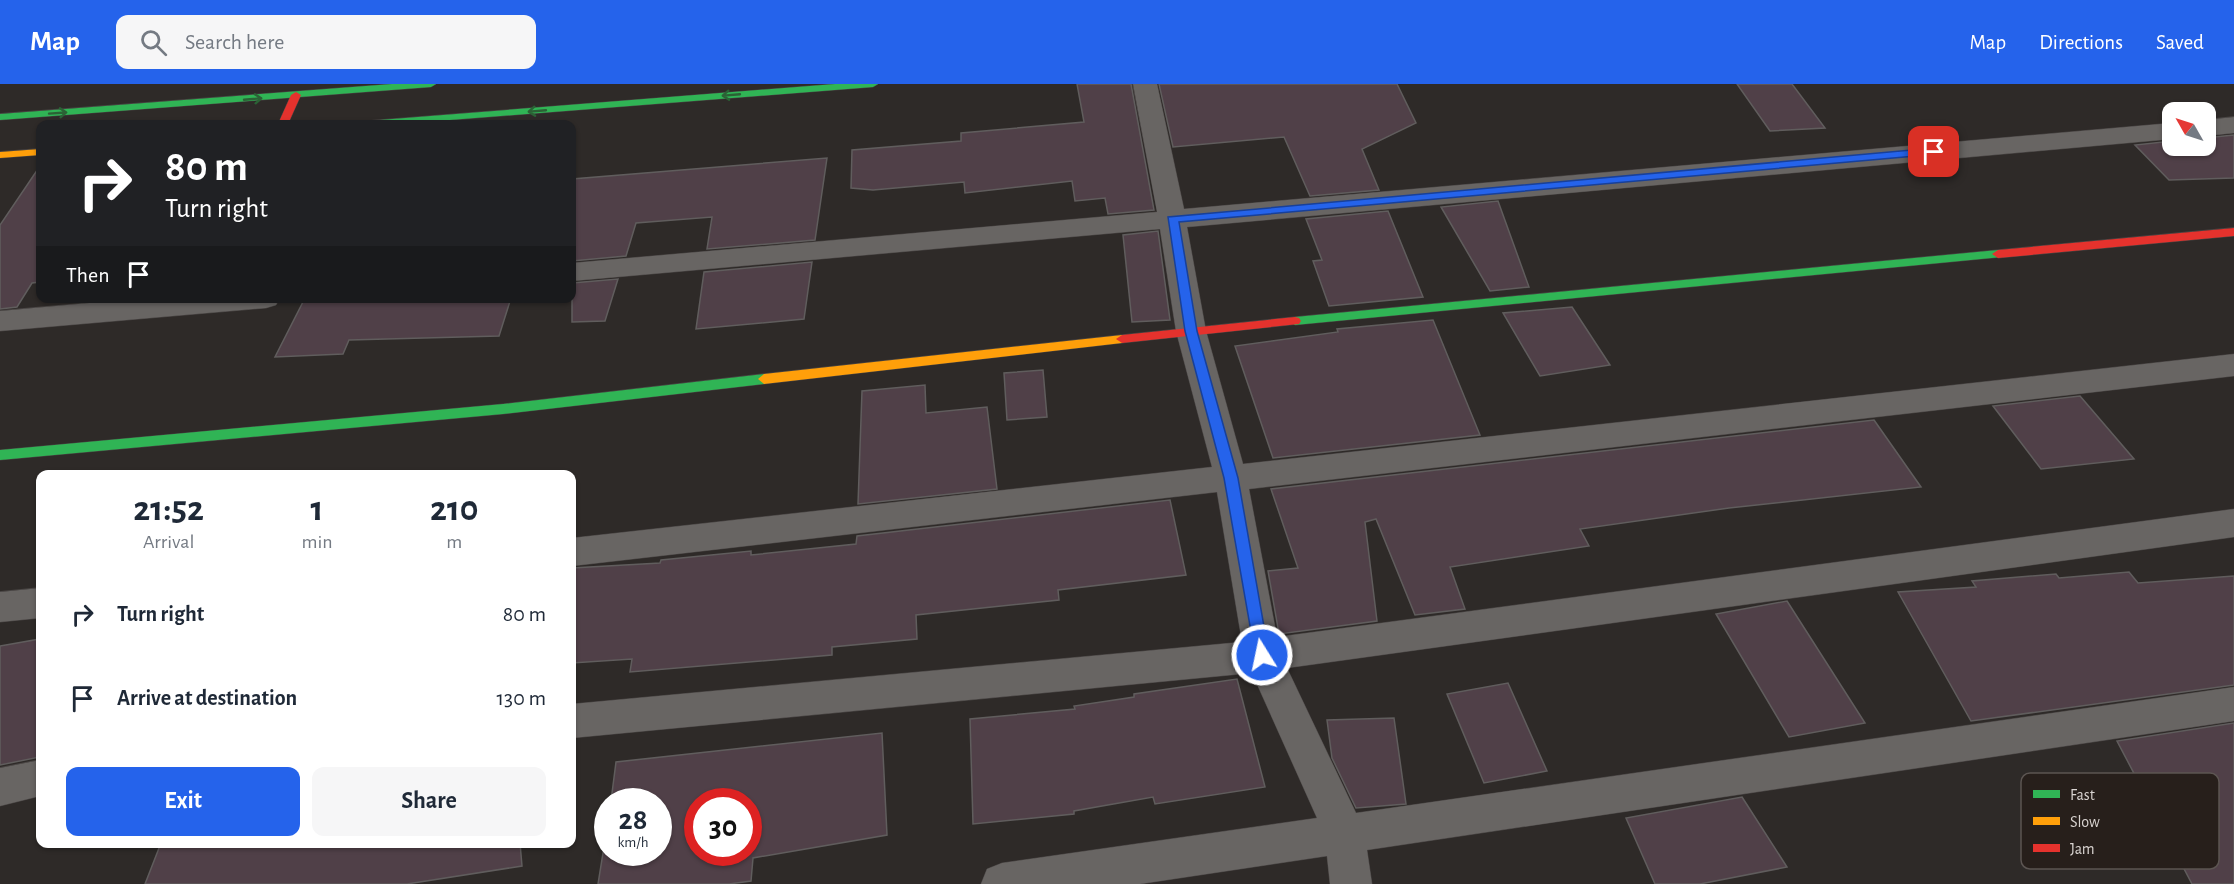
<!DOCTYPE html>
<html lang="en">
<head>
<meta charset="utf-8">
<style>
	body { margin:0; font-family:"Alegreya Sans",sans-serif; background:#f6f6f7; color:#1f2937; height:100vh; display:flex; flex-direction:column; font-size:22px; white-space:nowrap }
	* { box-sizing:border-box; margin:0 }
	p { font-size:20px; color:#747a83 }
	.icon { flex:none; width:33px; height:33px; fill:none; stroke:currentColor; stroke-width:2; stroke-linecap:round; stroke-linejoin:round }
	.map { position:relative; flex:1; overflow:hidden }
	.side { position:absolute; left:36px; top:386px; width:540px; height:378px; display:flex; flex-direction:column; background:#fff; border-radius:12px; box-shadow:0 2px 4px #0004 }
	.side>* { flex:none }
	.hud { position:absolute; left:36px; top:36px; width:540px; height:183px; border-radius:12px; box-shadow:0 2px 4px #0004; background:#202124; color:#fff; overflow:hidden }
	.needle { width:39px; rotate:309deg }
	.fabs { position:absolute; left:2162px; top:18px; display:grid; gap:12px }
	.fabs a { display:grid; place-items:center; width:54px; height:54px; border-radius:12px; background:#fff; box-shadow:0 2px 4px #0004; font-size:30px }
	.speed { position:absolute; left:594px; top:704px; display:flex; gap:12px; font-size:30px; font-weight:700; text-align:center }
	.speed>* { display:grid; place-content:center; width:78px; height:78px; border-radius:50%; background:#fff; box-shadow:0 2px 4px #0004; line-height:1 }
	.speed small { font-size:15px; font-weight:400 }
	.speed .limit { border:9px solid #d22; background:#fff; color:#111 }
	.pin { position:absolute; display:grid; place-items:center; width:51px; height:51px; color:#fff; margin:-26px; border-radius:12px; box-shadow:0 3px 9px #0006 }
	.me { position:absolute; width:66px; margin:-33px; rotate:350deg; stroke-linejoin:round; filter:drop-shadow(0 0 4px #0008) }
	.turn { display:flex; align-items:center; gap:21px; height:126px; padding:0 30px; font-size:27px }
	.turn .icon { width:78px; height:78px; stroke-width:2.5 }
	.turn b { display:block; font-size:42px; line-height:51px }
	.then { display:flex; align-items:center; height:57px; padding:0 30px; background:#0003; gap:12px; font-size:22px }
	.eta { display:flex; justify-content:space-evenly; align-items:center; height:102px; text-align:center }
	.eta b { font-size:36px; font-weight:700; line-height:42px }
	.button { display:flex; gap:12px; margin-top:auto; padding:12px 30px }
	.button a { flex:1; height:69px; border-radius:12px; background:#2563eb; color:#fff; font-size:24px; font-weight:700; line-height:69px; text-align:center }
	.button a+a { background:#f6f6f7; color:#1f2937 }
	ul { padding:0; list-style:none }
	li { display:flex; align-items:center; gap:18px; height:84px; padding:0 30px }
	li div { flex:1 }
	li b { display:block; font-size:22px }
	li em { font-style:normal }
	header { display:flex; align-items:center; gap:36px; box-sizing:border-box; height:84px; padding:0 30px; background:#2563eb; color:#fff }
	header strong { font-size:28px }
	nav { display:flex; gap:33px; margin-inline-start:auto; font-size:21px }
	.search { width:420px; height:54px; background:#f6f6f7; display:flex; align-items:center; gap:15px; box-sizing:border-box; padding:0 21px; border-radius:12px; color:#747a83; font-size:22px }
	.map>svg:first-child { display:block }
	.building { fill:#504048; stroke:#605d5d; stroke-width:1.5; fill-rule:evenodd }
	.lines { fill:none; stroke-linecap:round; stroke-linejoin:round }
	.street-casing { stroke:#494544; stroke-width:1 }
	.fast-casing { stroke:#494544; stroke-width:1 }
	.slow-casing { stroke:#494544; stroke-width:1 }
	.jam-casing { stroke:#494544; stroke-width:1 }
	.street { fill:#686563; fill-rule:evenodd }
	.fast { fill:#30b455; fill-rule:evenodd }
	.slow { fill:#ff9f0a; fill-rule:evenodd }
	.jam { fill:#e5322d; fill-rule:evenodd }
	.oneway { stroke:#2b6235 }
	.route { fill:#2563eb; stroke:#184099; stroke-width:1.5 }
	.key { fill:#271f1b; stroke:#5c5552; stroke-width:1.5 }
	.key-label { font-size:16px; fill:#d9d4d1 }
</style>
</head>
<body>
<header>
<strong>Map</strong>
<div class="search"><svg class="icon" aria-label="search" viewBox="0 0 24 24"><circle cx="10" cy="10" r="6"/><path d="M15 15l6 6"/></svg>Search here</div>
<nav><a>Map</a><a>Directions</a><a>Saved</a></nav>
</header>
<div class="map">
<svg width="2234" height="800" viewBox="0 0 2234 800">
	<rect width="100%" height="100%" fill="#2e2a28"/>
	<g class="building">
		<polygon points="1077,0 1131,0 1154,126 1108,130 1105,114 1075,117 1072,97 965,109 964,98 873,106 851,104 852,66 961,57 961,49 1084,38"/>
		<polygon points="1159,0 1397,0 1416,39 1362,65 1379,106 1310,112 1284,53 1173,63"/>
		<polygon points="1737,0 1792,0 1825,44 1770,47"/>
		<polygon points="2234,51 2234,94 2169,96 2135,61 2172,57 2172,62 2205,62 2205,54"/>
		<polygon points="827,74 815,156 707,165 712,133 636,139 626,172 572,177 572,95"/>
		<polygon points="40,82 40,198 32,199 17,223 0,225 0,141"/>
		<polygon points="1498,117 1529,203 1490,207 1441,123"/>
		<polygon points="1388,127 1423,213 1329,222 1313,177 1322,176 1306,135"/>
		<polygon points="1158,147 1170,236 1132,238 1123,151"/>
		<polygon points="812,178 804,235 696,245 704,188"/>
		<polygon points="618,195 605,237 572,238 572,199"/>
		<polygon points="325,214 427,215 511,214 499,252 349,256 343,270 275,273 304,216"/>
		<polygon points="1572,223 1610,281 1540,292 1503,229"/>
		<polygon points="1433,236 1480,351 1273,374 1235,262 1338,248 1337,245"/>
		<polygon points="1043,286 1047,333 1007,336 1004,289"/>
		<polygon points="925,301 926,329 987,323 997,405 858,420 862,307"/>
		<polygon points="2080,312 2134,375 2041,385 1993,322"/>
		<polygon points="1874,336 1921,403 1729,424 1580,445 1589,462 1450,483 1465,525 1415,531 1376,435 1365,438 1377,537 1279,550 1268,487 1298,484 1271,405"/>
		<polygon points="1170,416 1186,491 1058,506 1059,516 916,531 917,555 832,563 832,571 630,588 632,575 572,579 572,484 660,479 661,476 751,467 751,471 856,460 857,452"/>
		<polygon points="2129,488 2138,499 2234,492 2234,601 1971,637 1898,508 1976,503 1972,497 2056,490 2059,494"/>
		<polygon points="1787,517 1865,639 1789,653 1716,530"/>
		<polygon points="40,555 40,673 0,681 0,562"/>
		<polygon points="1237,595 1265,703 1155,720 1153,713 1074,727 1074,730 973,740 970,635 1075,625 1074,622 1134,613 1134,610"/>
		<polygon points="1508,599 1547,687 1484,699 1447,610"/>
		<polygon points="1394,634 1406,720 1356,724 1332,674 1327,636"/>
		<polygon points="2234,639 2234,800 2192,800 2117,657"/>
		<path d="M882,649L887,751L753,774L751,797L729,800H598L608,738V768H658V717H611L616,678ZM698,717H748V768H698Z"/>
		<polygon points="1742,713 1787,783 1700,800 1655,800 1626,734"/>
		<polygon points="161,759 520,759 522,782 407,800 145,800"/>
	</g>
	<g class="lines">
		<defs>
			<g id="street">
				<polygon points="1133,0 1157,0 1184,125 2172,39 2172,55 1187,143 1206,247 1243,380 2234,270 2234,292 1249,405 1277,553 2234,425 2234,453 1287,584 1356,729 2234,603 2234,637 1367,766 1372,800 1330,800 1327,772 1140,800 981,800 987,785 1002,779 1317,734 1252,589 572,654 572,620 1242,558 1217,408 572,482 572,454 1212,383 1176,247 1160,145 572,197 572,179 1157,128"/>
				<polygon points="2234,33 2234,49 2205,52 2205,36"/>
				<polygon points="145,214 280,214 276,221 266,224 0,247 0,227"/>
				<polygon points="40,504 40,534 0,538 0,508"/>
				<polygon points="40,676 40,712 0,722 0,684"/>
			</g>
			<g id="fast">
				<polygon points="392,0 436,0 431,3 0,36 0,30"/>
				<polygon points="835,0 878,0 873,3 399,40 362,40 367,37"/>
				<polygon points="1998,166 2002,167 2002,173 1295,241 1289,237 1295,233"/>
				<polygon points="764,290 770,295 764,300 503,330 0,376 0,366 503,320"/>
			</g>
			<g id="slow">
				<polygon points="40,65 40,71 0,74 0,68"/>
				<polygon points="1122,251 1128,255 1122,259 764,300 758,295 764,290"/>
			</g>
			<g id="jam">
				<polygon points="296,8 301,11 288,40 278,40 291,11"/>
				<polygon points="2234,144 2234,152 1998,174 1992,170 1998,166"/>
				<polygon points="1295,233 1299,234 1301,237 1299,240 1122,259 1116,255 1122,251"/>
			</g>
		</defs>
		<use href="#street" class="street-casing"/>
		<use href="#fast" class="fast-casing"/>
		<use href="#slow" class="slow-casing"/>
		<use href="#jam" class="jam-casing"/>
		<use href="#street" class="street"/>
		<use href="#fast" class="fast"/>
		<use href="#slow" class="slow"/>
		<use href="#jam" class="jam"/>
	</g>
	<defs><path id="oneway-shaft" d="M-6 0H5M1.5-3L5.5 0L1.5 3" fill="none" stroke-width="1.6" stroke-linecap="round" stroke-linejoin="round" transform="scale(1.5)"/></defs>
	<g class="oneway">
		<use href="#oneway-shaft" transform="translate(731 11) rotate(175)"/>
		<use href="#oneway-shaft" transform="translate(253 15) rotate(-5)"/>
		<use href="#oneway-shaft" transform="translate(537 27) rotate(175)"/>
		<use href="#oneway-shaft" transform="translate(58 29) rotate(-4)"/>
	</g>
	<polygon class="route" points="1934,64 1939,68 1938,70 1179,138 1197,247 1238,394 1269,571 1267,576 1256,576 1224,394 1185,247 1168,133"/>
	<rect x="2021" y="689" width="198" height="96" rx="9" class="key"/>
	<rect x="2033" y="706" width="27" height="8" fill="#30b455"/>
	<rect x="2033" y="733" width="27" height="8" fill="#ff9f0a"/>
	<rect x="2033" y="760" width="27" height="8" fill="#e5322d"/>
	<g class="key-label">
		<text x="2070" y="716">Fast</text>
		<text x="2070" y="743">Slow</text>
		<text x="2070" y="770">Jam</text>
	</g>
</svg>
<div class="fabs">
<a><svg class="needle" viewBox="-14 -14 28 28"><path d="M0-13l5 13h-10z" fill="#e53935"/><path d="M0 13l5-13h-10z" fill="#747a83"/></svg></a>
</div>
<div class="speed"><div>28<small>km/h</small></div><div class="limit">30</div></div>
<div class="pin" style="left:1934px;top:68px;background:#d93025"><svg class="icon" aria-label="arrive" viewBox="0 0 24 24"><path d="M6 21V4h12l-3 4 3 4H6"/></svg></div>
<svg class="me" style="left:1262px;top:571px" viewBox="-20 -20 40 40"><circle r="17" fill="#2563eb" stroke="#fff" stroke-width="3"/><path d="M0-11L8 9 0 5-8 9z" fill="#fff"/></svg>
<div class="hud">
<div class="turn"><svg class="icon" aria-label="right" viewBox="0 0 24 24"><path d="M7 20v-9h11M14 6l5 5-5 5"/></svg><div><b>80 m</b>Turn right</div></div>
<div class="then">Then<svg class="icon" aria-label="arrive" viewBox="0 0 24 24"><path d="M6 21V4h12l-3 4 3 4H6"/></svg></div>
</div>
<section class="side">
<div class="eta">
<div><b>21:52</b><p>Arrival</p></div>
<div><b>1</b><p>min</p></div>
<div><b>210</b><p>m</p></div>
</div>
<ul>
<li><svg class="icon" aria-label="right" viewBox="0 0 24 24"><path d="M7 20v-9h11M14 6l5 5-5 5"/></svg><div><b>Turn right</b></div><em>80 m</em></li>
<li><svg class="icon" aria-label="arrive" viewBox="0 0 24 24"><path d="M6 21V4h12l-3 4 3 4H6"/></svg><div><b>Arrive at destination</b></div><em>130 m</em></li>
</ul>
<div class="button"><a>Exit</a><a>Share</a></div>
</section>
</div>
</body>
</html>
